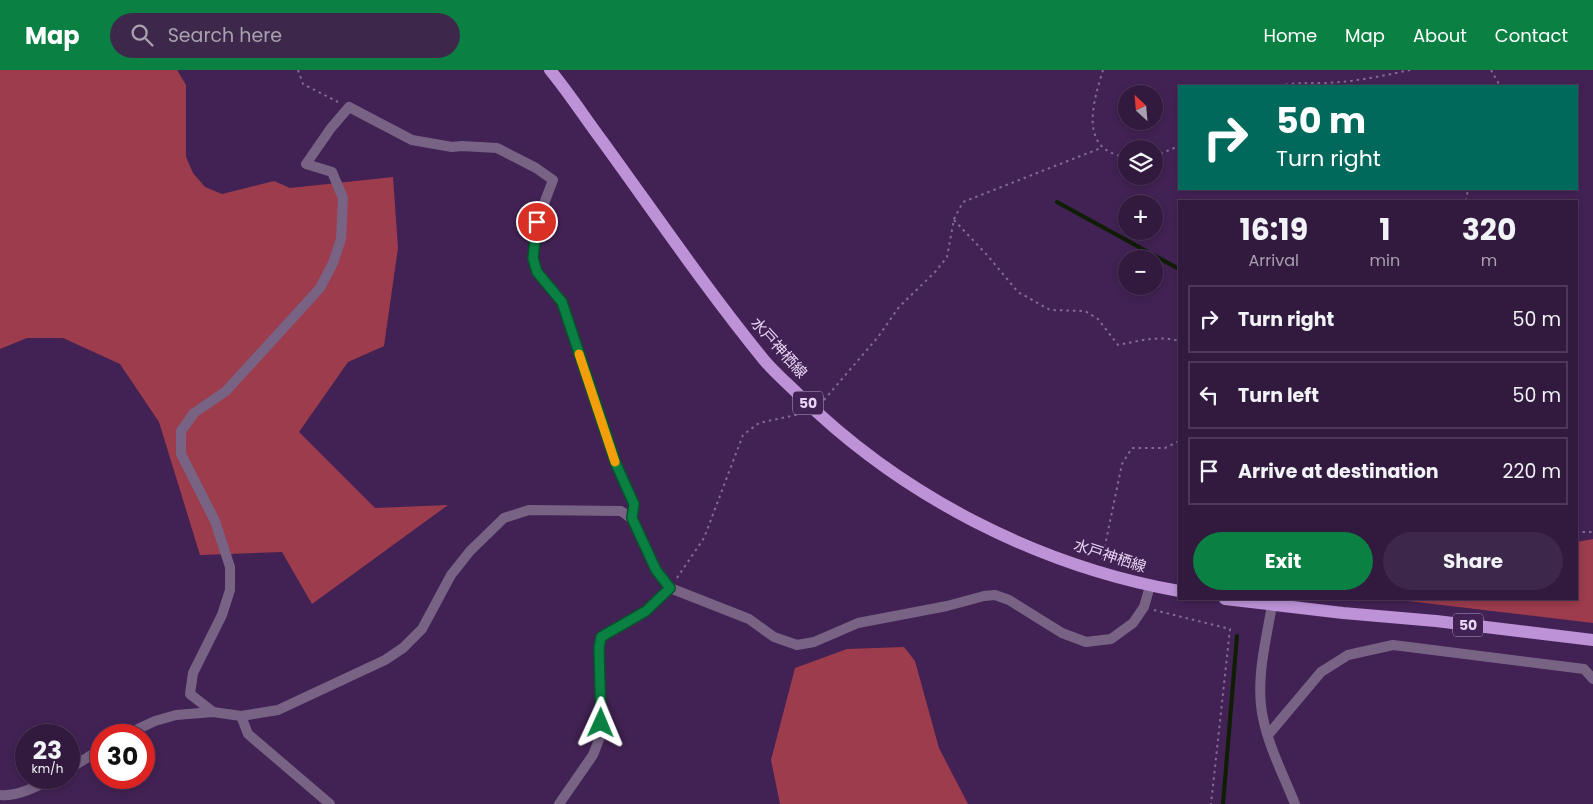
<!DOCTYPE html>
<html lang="en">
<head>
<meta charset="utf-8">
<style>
	body { margin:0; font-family:Poppins,"Noto Sans JP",sans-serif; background:#3d274a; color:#f1f3f6; height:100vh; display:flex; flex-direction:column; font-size:19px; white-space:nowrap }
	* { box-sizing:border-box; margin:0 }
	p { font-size:16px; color:#a8a1b0 }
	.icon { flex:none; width:28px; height:28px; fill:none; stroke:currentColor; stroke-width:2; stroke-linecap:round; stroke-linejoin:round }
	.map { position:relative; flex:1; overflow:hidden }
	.sheet { position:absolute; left:1178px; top:130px; width:400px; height:400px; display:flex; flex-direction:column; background:#321a3f; border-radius:0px; box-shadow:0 2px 8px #0003,0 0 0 1px #4d3859 }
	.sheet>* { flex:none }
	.top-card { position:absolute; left:1178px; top:15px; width:400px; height:105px; border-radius:0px; box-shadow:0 2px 8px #0003,0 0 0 1px #4d3859; background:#00695c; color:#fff; overflow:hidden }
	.needle { width:32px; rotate:334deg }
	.tools { position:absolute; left:1118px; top:15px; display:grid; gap:10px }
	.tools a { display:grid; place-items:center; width:45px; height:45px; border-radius:50%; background:#321a3f; box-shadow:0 2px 8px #0003,0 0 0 1px #4d3859; font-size:25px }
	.speed { position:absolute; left:15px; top:654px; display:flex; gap:10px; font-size:25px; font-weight:700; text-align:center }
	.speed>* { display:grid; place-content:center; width:65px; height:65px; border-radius:50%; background:#321a3f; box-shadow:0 2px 8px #0003,0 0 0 1px #4d3859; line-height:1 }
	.speed small { font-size:12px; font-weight:400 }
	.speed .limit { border:8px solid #d22; background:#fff; color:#111 }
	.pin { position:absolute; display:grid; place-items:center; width:42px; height:42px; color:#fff; margin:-21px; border:2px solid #fff; border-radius:50%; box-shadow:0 1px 5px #0007 }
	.me { position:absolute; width:55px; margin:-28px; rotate:1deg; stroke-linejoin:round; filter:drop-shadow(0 0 4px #0008) }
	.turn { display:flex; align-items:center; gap:18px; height:105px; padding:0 15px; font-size:22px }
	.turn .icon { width:65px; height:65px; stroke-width:2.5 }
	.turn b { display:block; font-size:35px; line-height:42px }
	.eta { display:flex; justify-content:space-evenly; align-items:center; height:85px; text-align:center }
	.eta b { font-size:30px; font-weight:700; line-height:35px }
	.button { display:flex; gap:10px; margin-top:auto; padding:10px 15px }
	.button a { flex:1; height:58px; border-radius:30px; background:#0b8043; color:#fff; font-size:20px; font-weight:700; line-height:58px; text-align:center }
	.button a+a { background:#3d274a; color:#f1f3f6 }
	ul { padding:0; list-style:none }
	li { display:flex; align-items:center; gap:15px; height:68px; margin:0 10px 8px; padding:0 5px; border:2px solid #4d3859; border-radius:0px }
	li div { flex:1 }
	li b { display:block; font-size:19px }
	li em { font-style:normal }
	header { display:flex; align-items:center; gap:30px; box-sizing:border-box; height:70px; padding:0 25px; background:#0b8043; color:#fff }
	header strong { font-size:24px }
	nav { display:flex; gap:28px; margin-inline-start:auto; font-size:18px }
	.search { width:350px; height:45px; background:#3d274a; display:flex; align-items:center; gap:12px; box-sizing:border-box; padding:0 18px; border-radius:28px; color:#a8a1b0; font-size:19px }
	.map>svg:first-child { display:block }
	.forest { fill:#9c3c4d }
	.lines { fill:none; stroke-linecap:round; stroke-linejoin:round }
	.stream { stroke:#0f1d03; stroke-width:4 }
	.path { stroke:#856a94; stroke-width:2; stroke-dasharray:2.5 4; stroke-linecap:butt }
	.minor { stroke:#786385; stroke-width:10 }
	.tertiary { stroke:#786385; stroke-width:10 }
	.primary { stroke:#bd92d7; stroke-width:12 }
	.route-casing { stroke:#07532c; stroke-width:12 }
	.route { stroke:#0b8043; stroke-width:9 }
	.slow { stroke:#f59e0b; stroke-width:9 }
	.labels { text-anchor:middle; stroke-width:4.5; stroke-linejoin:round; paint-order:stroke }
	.shield { fill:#422254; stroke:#b69fc4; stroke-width:1 }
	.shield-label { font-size:14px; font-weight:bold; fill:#e8d5f4 }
	.street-label { font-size:15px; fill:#e8d5f4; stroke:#422254 }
</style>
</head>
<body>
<header>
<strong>Map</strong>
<div class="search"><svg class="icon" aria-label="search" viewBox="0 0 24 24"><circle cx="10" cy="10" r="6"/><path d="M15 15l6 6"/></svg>Search here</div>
<nav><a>Home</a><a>Map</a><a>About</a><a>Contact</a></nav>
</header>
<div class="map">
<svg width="1593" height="734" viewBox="0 0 1593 734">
	<rect width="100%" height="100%" fill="#422254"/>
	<g class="forest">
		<polygon points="0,0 177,0 186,15 186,87 193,103 205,117 222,124 274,111 290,118 393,107 398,178 384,276 348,292 299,362 375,438 448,435 312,534 282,482 200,485 159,352 120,294 63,268 27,268 0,279"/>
		<polygon points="1593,469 1593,553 1391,529 1576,529 1576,472"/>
		<polygon points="904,577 915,591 939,678 968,734 780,734 771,690 795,598 847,579"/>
	</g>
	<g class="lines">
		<g class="stream">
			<polyline points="1057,132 1179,199"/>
			<polyline points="1223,734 1237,566"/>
		</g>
		<g class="path">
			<polyline points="298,0 303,14 338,32"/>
			<path d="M1103,0C1093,33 1078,80 1126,87"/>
			<polyline points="1491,0 1500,16"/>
			<path d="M1279,16C1295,12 1309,13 1325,13C1354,12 1382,6 1410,0"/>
			<polyline points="1154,85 1162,83 1179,76"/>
			<polyline points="1466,131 1468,119"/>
			<path d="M954,150L987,185L1018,222L1050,240L1085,241L1098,249L1118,275C1138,271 1159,265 1179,271"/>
			<polyline points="824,330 878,267 899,237 936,201 947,187 954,149 963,132 1101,78"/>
			<polyline points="1576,462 1593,462"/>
			<polyline points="1102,490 1122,394 1132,378 1165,378 1179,371"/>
			<polyline points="677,508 704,468 743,365 759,353 800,344"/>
			<polyline points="1154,540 1230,559 1211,734"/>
		</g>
		<g class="minor">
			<polyline points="213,642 190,624 193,603 222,545 230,520 230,497 215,451 181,384 181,361 194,343 226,321 320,218 333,193 341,169 343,128 332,102 306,94 331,58 349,37 412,70 452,77 462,76 497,78 536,98 553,110 537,152 533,188 537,203 562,232 616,394 634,434 632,449 656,500 670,518 749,549 774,567 797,575 814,572 858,553 947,536 984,526 995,525 1009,530 1062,563 1086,572 1111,569 1133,553 1144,537 1150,516"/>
			<polyline points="241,646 248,664 330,734"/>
			<polyline points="125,665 155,651 176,645 213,642 241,646 278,640 385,590 403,578 422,559 451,505 470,481 504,448 529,440 621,441 632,449"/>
			<polyline points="1268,665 1321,602 1348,585 1393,575 1584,599 1593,609"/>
			<polyline points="69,699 101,679"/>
			<path d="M0,725C17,727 38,716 53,708"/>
			<polyline points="559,734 593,685 600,667 601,639 599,578 601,567 646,541 670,518"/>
		</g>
		<path class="tertiary" d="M1272,535C1266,571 1255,611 1263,648C1269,678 1284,706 1295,734"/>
		<g class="primary">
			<path d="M550,0C569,23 585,48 603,72C656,145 707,220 764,290C775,303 788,314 800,326C902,426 1038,496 1179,521"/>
			<polyline points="1225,529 1343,543 1436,551 1593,570"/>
		</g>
	</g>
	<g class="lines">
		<defs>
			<polyline id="route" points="537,152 533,188 537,202 562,232 616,394 634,434 632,448 656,500 670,518 646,541 601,567 599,578 601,653"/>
		</defs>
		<use href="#route" class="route-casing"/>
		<use href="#route" class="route"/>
		<polyline class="slow" points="579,284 615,392"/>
	</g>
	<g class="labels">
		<g class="shield">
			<rect x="793" y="321.5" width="30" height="23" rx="4"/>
			<rect x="1453" y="543.5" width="30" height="23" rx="4"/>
		</g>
		<g class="shield-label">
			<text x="808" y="338">50</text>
			<text x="1468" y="560">50</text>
		</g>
		<g class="street-label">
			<text transform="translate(779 278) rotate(48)" y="5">水戸神栖線</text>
			<text transform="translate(1110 486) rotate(18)" y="5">水戸神栖線</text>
		</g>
	</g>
</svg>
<div class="tools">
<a><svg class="needle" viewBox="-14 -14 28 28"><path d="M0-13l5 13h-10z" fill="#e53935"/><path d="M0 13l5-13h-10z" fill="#a8a1b0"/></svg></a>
<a><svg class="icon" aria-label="layers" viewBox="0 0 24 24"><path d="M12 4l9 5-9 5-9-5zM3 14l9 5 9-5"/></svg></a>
<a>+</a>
<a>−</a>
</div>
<div class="speed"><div>23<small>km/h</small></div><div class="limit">30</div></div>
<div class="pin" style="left:537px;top:152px;background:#d93025"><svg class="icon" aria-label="arrive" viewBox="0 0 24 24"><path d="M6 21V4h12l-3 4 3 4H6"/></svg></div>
<svg class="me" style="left:601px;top:653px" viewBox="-20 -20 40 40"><path d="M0-17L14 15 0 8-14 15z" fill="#0b8043" stroke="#fff" stroke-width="4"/></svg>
<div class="top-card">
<div class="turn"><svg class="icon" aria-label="right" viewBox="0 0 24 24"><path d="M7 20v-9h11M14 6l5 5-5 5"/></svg><div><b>50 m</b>Turn right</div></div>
</div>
<section class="sheet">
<div class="eta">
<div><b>16:19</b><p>Arrival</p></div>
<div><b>1</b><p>min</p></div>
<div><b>320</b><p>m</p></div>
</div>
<ul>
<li><svg class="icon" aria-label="right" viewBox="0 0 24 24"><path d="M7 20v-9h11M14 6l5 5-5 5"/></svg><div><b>Turn right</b></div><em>50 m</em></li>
<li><svg class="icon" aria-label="left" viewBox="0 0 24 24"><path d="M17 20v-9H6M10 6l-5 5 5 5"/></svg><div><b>Turn left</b></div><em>50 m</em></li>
<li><svg class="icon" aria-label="arrive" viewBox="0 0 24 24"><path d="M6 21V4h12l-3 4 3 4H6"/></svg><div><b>Arrive at destination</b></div><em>220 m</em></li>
</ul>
<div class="button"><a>Exit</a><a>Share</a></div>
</section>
</div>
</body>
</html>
